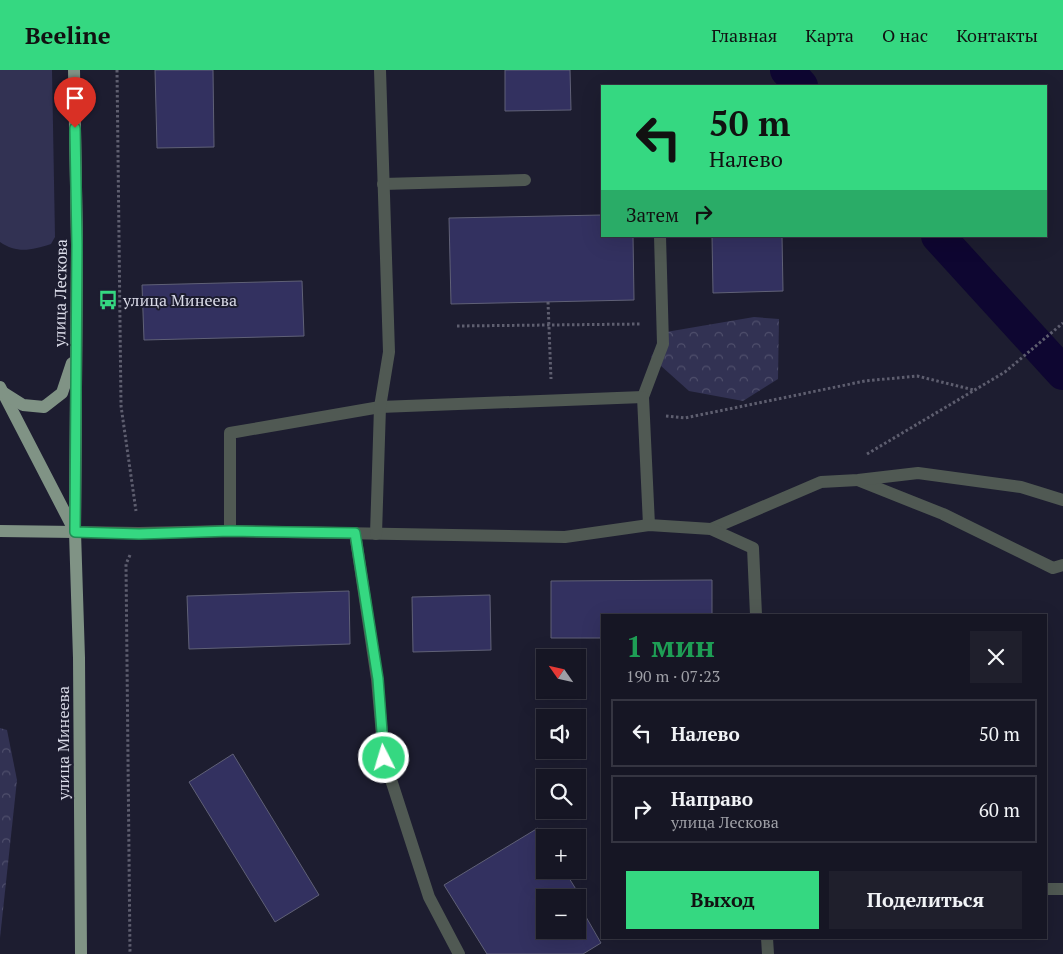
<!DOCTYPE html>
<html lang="ru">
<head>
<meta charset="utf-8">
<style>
	body { margin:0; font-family:"PT Serif",serif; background:#1f1f2c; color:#f1f3f6; height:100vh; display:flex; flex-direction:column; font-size:19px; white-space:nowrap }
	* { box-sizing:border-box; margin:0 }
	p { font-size:16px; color:#9e9fa6 }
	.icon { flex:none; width:28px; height:28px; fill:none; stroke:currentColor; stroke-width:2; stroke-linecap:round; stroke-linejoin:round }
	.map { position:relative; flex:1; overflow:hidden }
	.sheet { position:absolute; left:601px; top:544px; width:446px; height:325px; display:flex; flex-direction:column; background:#161624; border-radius:0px; box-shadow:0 5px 20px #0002,0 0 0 1px #353541 }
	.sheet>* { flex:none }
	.hud { position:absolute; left:601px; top:15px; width:446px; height:152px; border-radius:0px; box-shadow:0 5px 20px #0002,0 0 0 1px #353541; background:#35d881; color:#111; overflow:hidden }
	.needle { width:32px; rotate:304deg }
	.fabs { position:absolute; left:536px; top:579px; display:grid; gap:10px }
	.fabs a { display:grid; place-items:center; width:50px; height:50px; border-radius:0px; background:#161624; box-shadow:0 5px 20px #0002,0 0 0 1px #353541; font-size:25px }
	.pin { position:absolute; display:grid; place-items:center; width:42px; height:42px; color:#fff; margin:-51px -21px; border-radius:50% 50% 50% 0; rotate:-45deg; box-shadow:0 0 5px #0007 }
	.pin .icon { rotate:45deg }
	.me { position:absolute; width:55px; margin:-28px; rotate:355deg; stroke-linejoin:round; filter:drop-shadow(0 0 4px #0008) }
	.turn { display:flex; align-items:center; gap:18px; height:105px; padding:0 25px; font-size:22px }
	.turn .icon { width:65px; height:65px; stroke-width:2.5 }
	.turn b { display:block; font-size:35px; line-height:42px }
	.then { display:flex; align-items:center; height:48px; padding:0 25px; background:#0003; gap:10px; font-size:19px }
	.round { display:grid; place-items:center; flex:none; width:52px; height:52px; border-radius:0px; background:#1f1f2c }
	.headline { display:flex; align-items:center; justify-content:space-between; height:85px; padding:0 25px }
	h1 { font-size:30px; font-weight:800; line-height:38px; color:#1e9e55 }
	.primary-button { display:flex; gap:10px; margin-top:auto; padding:10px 25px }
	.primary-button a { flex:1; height:58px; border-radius:0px; background:#35d881; color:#111; font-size:20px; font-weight:800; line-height:58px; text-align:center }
	.primary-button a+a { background:#1f1f2c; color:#f1f3f6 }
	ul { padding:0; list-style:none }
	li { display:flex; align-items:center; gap:15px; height:68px; margin:0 10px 8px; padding:0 15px; border:2px solid #353541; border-radius:0px }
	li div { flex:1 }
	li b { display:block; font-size:19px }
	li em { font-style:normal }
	header { display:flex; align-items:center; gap:30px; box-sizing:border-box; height:70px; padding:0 25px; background:#35d881; color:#111 }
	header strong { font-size:24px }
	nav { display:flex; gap:28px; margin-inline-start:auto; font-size:18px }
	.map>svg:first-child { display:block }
	.grass { fill:#323253 }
	.forest { fill:url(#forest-crowns) }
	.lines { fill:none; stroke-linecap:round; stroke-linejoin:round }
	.canal { stroke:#0e0631; stroke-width:34 }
	.building { fill:#333160; stroke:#606177 }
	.path { stroke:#5e5e6f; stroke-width:3; stroke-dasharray:2.5 2.5; stroke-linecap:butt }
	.minor { stroke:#505953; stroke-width:12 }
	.major { stroke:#809385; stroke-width:12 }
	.route-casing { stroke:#228c54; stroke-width:12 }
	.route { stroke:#35d881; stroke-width:9 }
	.labels { text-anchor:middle; stroke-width:4; stroke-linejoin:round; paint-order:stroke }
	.street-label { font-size:16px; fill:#dbdce9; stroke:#1d1d30 }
	.poi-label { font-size:16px; fill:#dbdce9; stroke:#1d1d30; text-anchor:start }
</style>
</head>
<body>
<header>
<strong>Beeline</strong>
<nav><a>Главная</a><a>Карта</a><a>О нас</a><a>Контакты</a></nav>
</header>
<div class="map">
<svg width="1063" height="884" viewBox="0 0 1063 884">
	<defs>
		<pattern id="forest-crowns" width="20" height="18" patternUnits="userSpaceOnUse" patternTransform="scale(1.25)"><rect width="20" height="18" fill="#323253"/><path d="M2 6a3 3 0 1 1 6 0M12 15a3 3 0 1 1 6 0" fill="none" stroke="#4f4f6c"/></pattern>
	</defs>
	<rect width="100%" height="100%" fill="#1d1d30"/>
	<path class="grass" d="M0,0H52L55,167L51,174C32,180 17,184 0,172Z"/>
	<g class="forest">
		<polygon points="754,247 779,249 778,309 743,331 689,321 651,287 666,262"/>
		<polygon points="0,658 7,660 17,710 0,868"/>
	</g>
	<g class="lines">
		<g class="canal">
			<polyline points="787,0 801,16"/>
			<polyline points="938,166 1063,303"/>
		</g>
	</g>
	<g class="building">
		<polygon points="155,0 213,0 214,77 157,78"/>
		<polygon points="505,0 570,0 571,40 505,41"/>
		<polygon points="602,145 602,166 633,166 634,230 451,234 449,148"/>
		<polygon points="712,166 782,166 783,221 713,223"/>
		<polygon points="302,211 304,266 144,270 142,215"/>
		<polygon points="712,510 712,545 602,545 602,568 551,568 551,511"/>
		<polygon points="349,521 350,574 189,579 187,526"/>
		<polygon points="490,525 491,580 413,582 412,527"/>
		<polygon points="233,684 319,825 275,852 189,712"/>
		<polygon points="538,758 545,769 545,800 564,800 582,829 578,832 578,828 545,828 545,860 578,860 578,833 601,873 583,884 487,884 444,815"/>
	</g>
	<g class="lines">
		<g class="path">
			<polyline points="117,0 121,336 136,441"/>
			<polyline points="548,232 551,309"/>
			<polyline points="457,256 641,254"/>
			<polyline points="666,346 685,348 865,311 917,306 974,320"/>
			<polyline points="867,384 1005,302 1063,253"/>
			<polyline points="130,485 126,494 130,884"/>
		</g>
		<g class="minor">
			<polyline points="383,114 525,110"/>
			<polyline points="643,327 663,274 660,166"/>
			<polyline points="860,411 943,444 1053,498 1063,495"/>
			<polyline points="711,459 821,412 858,410 918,403 1021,417 1063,430"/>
			<polyline points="230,461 230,363 380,337 643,327 649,455"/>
			<polyline points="75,462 139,463 230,461 565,467 649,455 711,459 753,478 756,545"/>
			<polyline points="355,463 377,609 384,688 429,827 459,884"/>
			<polyline points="376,464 380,337 389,282 380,0"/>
			<polyline points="1046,819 1063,819"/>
			<polyline points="767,868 768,884"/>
		</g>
		<g class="major">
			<polyline points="74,0 77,175 75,462 79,588 81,884"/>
			<polyline points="0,317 74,460"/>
			<polyline points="4,323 23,335 44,337 62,323 72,293"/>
			<polyline points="0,461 75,462"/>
		</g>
	</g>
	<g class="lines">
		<defs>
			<polyline id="route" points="75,58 77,175 75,462 139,464 230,461 355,463 378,609 384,688"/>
		</defs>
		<use href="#route" class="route-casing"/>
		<use href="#route" class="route"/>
	</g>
	<defs>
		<symbol id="bus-bare" viewBox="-9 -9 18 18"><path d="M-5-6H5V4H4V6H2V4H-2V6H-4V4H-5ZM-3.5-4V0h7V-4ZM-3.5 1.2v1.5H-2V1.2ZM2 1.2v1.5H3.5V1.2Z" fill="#35d881" stroke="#1d1d30" stroke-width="2.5" paint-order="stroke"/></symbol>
	</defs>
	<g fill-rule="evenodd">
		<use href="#bus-bare" x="94" y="216" width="28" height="28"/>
	</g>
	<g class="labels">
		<g class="street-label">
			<text transform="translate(60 223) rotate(-89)" y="6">улица Лескова</text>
			<text transform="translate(63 673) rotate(-90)" y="6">улица Минеева</text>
		</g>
		<g class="poi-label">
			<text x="123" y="236">улица Минеева</text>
		</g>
	</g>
</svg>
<div class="fabs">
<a><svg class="needle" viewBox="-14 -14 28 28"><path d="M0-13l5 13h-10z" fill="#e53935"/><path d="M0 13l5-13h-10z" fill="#9e9fa6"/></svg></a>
<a><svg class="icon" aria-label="sound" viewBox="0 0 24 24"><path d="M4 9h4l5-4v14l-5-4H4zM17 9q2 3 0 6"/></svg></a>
<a><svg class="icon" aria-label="search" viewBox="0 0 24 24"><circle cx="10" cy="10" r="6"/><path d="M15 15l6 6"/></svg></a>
<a>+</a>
<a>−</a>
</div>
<div class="pin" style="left:75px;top:58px;background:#d93025"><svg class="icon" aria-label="arrive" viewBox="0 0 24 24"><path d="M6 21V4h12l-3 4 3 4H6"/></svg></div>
<svg class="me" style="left:384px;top:688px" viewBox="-20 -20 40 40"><circle r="17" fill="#35d881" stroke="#fff" stroke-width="3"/><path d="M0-11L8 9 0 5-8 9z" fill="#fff"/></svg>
<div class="hud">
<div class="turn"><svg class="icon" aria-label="left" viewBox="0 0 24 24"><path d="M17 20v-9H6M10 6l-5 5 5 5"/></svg><div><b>50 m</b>Налево</div></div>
<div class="then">Затем<svg class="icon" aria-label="right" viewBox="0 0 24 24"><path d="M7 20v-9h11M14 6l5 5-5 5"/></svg></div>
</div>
<section class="sheet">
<div class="headline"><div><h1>1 мин</h1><p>190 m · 07:23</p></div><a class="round"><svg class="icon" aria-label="close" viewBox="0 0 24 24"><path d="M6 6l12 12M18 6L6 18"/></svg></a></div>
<ul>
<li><svg class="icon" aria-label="left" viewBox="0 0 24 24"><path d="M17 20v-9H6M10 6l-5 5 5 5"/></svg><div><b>Налево</b></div><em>50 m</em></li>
<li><svg class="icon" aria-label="right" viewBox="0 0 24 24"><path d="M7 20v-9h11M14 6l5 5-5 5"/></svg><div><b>Направо</b><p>улица Лескова</p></div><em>60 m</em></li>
</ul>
<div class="primary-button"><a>Выход</a><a>Поделиться</a></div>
</section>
</div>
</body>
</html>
